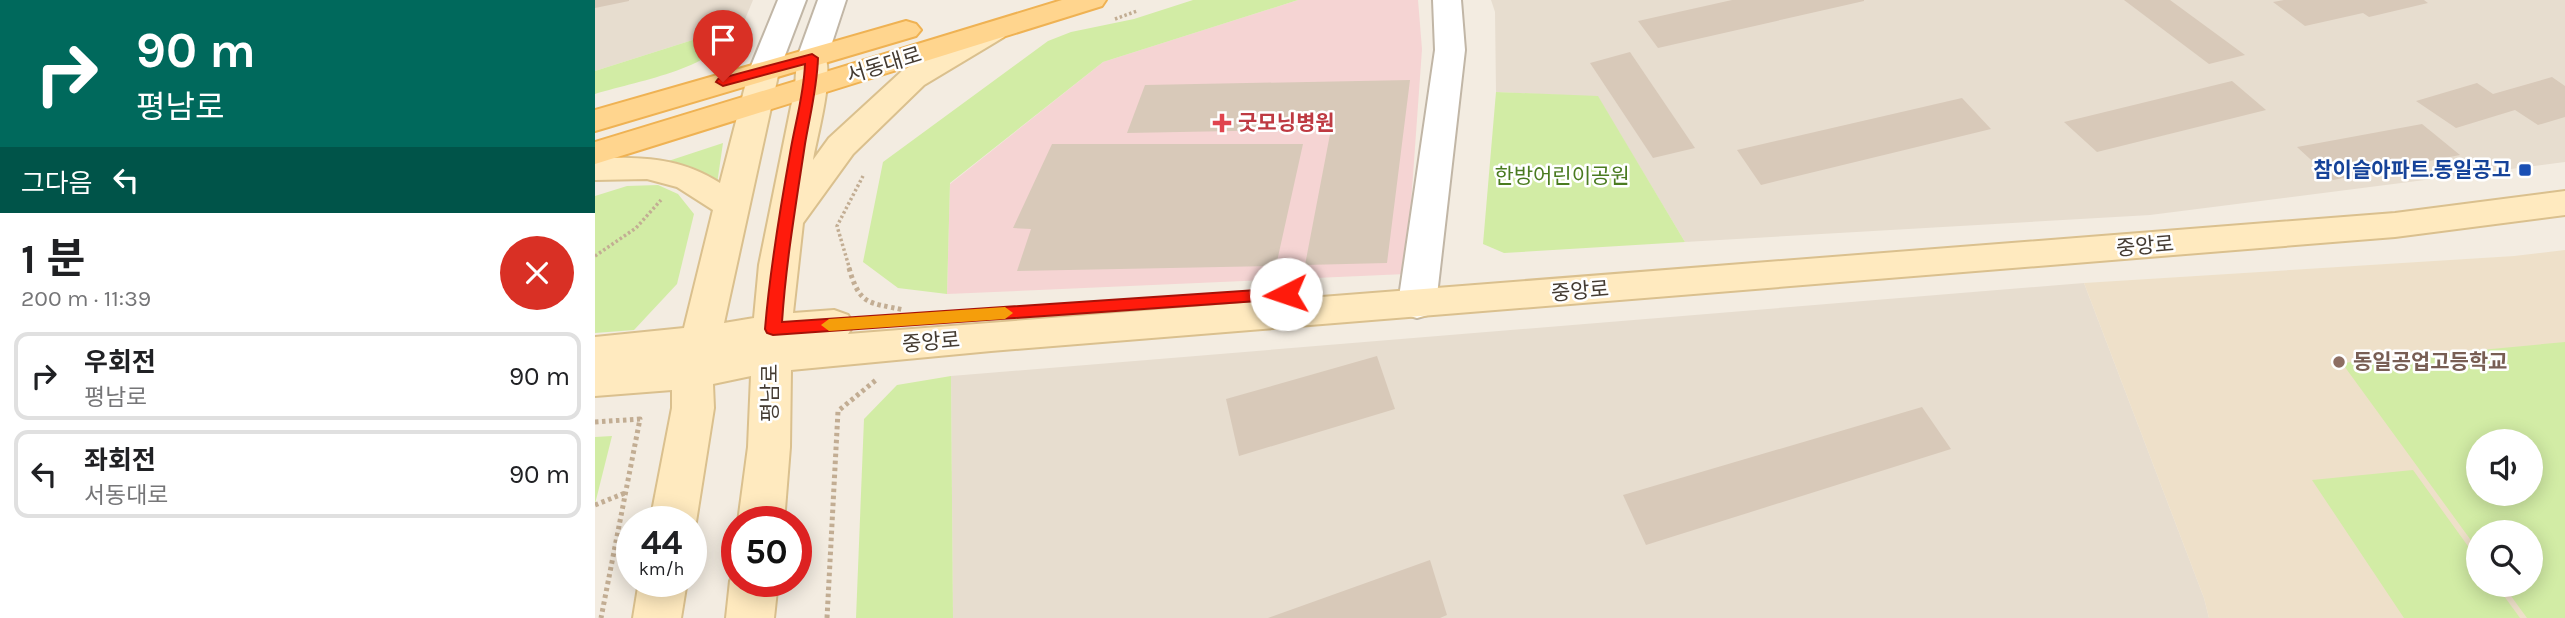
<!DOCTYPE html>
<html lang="ko">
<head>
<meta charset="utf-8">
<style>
	body { margin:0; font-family:Karla,"Noto Sans KR",sans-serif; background:#f2f2f2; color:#202124; height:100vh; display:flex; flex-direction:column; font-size:26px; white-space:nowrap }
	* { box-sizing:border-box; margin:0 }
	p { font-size:23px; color:#757577 }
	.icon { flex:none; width:38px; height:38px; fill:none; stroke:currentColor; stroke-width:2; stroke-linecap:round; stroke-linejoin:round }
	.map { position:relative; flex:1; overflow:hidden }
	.sheet { display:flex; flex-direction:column; background:#fff; width:595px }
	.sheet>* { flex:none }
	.top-card { background:#00695c; color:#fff; overflow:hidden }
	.fabs { position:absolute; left:1871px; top:429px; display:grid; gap:14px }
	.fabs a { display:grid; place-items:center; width:77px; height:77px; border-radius:50%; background:#fff; box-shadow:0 4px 18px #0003; font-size:35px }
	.speed { position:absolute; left:21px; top:506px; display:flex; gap:14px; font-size:35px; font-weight:700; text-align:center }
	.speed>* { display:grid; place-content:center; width:91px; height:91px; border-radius:50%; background:#fff; box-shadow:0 4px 18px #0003; line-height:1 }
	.speed small { font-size:18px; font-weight:400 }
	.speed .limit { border:10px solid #d22; background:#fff; color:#111 }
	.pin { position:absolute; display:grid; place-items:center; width:60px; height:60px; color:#fff; margin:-72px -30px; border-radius:50% 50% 50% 0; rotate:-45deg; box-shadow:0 0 7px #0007 }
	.pin .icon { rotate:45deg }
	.me { position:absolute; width:77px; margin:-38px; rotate:266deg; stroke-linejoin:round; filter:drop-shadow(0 0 5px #0008) }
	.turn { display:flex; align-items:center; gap:24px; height:147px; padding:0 21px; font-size:32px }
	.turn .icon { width:91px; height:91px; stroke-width:2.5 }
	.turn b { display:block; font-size:49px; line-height:60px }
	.then { display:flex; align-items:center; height:66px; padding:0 21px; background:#0003; gap:14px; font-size:26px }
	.round { display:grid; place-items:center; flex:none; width:74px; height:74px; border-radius:37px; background:#f2f2f2 }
	.headline { display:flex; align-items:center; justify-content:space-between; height:119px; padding:0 21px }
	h1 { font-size:42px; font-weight:700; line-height:52px }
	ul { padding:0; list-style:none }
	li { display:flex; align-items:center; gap:21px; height:88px; margin:0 14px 10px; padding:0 7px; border:4px solid #e0e0e0; border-radius:14px }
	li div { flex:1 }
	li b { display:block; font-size:26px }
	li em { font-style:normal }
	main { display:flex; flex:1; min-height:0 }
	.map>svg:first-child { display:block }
	.residential { fill:#e7ddcf }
	.education { fill:#eee0c9; fill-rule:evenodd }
	.medical { fill:#f5d4d3 }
	.green { fill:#d2eca5; fill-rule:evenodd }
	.building { fill:#d8c9b9 }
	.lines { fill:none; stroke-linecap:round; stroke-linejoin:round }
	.minor-casing { stroke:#c1b6a6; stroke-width:4 }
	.tertiary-casing { stroke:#c1b6a6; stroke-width:4 }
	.secondary-casing { stroke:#dac08e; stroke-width:4 }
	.primary-casing { stroke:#efb253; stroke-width:4 }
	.path-far1 { stroke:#c2ad93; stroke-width:3.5; stroke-dasharray:2.5 2.5; stroke-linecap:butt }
	.path { stroke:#c2ad93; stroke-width:5; stroke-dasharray:3.5 3.5; stroke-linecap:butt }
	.minor { fill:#fff; fill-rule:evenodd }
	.tertiary { fill:#fff; fill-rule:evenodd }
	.secondary { fill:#ffeabf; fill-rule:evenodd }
	.primary { fill:#ffd58e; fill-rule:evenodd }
	.route { fill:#ff1b0c; stroke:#a61208; stroke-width:2 }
	.slow { fill:#f59e0b }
	.health-dot { fill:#e0444e; stroke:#fff; stroke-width:2.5 }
	.transit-dot { fill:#1a4fb4; stroke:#fff; stroke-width:2.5 }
	.education-dot { fill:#8d6e63; stroke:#fff; stroke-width:2.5 }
	.labels { text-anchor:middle; stroke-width:5; stroke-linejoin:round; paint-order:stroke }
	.street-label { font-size:21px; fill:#443b32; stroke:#fff }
	.health-label { font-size:21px; font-weight:bold; fill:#be3a42; stroke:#fff; text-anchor:start }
	.transit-label { font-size:21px; font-weight:bold; fill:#164399; stroke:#fff; text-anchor:end }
	.park-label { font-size:21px; fill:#4a7b20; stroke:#fff }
	.education-label { font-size:21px; font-weight:bold; fill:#785e54; stroke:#fff; text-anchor:start }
</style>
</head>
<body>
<main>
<section class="sheet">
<div class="top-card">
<div class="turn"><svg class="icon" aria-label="right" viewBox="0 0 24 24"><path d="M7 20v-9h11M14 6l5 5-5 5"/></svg><div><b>90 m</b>평남로</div></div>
<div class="then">그다음<svg class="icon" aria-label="left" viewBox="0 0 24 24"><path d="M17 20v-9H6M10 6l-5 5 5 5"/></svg></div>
</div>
<div class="headline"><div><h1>1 분</h1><p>200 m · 11:39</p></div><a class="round" style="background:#d93025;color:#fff"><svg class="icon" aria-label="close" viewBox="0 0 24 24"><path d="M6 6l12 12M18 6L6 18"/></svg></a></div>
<ul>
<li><svg class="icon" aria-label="right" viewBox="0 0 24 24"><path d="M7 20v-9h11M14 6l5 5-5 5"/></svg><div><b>우회전</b><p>평남로</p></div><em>90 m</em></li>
<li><svg class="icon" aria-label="left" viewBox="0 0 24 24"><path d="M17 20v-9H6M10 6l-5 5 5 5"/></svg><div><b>좌회전</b><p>서동대로</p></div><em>90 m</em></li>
</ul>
</section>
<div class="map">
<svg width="1970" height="618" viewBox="0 0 1970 618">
	<rect width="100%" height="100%" fill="#f3ece1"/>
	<g class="residential">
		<polygon points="0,0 158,0 148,24 0,71"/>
		<polygon points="896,0 1970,0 1970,162 1555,215 1090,242 1003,97 901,92 900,12"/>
		<polygon points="1489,283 1609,598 1614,618 358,618 356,376"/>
	</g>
	<path class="education" d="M1970,250V618H1614L1609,598L1489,283L1919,256ZM1883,441H1936V494H1883ZM1883,532H1936V584H1883Z"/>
	<polygon class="medical" points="703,0 823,0 827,49 811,274 352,294 355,184 508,62"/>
	<g class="green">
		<polygon points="598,0 703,0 508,62 355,183 352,294 303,288 268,262 288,162 453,41 476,32 539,19"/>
		<path d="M148,24C119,70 49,79 0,94V71Z"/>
		<polygon points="901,92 1003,96 1090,242 909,253 888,244"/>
		<polygon points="128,143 122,184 52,168"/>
		<polygon points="63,185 83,194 99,214 82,284 39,330 0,333 0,196 32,186"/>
		<path d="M1970,342V618H1932L1908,585L1936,584V532H1883V550L1747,363ZM1883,441H1936V494H1883Z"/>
		<polygon points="356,376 358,618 261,618 269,419 302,385"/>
		<polygon points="17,436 0,504 0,437"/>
		<polygon points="1818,470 1883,560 1883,584 1901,585 1925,618 1809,618 1717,480"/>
	</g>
	<g class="building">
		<polygon points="0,0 34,0 34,1 0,8"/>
		<polygon points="1137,0 1269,0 1269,1 1063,48 1043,21"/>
		<polygon points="1529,0 1575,0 1650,55 1614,64"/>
		<polygon points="1689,0 1829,0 1833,3 1774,17 1768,13 1710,26 1678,2"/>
		<polygon points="1035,52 1100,148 1058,158 995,63"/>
		<polygon points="1957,77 1970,86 1970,117 1943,125 1920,110 1861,128 1821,101 1882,83 1898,94"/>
		<polygon points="815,80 792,263 710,265 736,129 532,133 550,85"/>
		<polygon points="1637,81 1671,110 1502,152 1469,122"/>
		<polygon points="1367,98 1396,129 1166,185 1142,150"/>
		<polygon points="1827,124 1865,155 1738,180 1702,147"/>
		<polygon points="457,144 708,144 681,266 422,271 436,229 418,228"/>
		<polygon points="782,356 800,409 644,456 631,399"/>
		<polygon points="1327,407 1356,449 1051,545 1028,495"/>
		<polygon points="835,560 852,615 845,618 673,618"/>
	</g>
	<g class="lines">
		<defs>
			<polygon id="minor" points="838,0 866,0 870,50 841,304 836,314 822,318 808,314 803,304 840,50"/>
			<g id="tertiary">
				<polygon points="183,0 211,0 184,71 180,78 169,80 158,78 154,71"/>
				<polygon points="223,0 251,0 232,58 228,64 217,67 206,64 202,58"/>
			</g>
			<g id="secondary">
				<path d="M398,22L409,25L413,31L409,37L329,85L258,154L208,223L198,313L239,310L253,315L259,325L253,334L1800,213L1970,191V215L1800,237L396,351L196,370L195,447L189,522H143L153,447L156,376L118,384L119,408L101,522L96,531V522H55L77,408V390L0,396V337L89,328L118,210L82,187L52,179L0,180V158C46,157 85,157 125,183L154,71L158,64L169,62L180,64L184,71L129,323L159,318L164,265L200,87L202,58L206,52L217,49L228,52C241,71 222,135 218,160L234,138L307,71L387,25Z"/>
				<polygon points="142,567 142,581 183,581 179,618 131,618 135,581"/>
				<polygon points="44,581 92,581 86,618 38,618"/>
			</g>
			<g id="primary">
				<polygon points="467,0 511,0 507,6 0,164 0,142"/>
				<polygon points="311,21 321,24 326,30 321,36 0,131 0,110"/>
			</g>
		</defs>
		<use href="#minor" class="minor-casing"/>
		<use href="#tertiary" class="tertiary-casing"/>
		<use href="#secondary" class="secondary-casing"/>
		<use href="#primary" class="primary-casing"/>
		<g class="path-far1">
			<polyline points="520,19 542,11"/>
			<polyline points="0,256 41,228 66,200"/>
			<polyline points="255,270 242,226 268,176"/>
		</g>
		<g class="path">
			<path d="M254,268C265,306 273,302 309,310"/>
			<polyline points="0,422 45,419 6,618"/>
			<polyline points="0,505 30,493"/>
			<polyline points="232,618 243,411 281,380"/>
		</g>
		<use href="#minor" class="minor"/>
		<use href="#tertiary" class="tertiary"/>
		<use href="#secondary" class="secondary"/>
		<use href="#primary" class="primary"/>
	</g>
	<path class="route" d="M217,54L223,58C222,88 215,115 210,144C201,204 191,262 187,322L691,288L699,294L691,299L178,335L172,333L170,329C175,268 185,209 196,148C201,120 209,93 210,64L128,86L121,82L123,79Z"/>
	<polygon class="slow" points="410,307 418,313 410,319 234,331 226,325 234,319"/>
	<path class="health-dot" d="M623.5 112.5h7v7h7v7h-7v7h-7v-7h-7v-7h7z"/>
	<rect class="transit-dot" x="1923" y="163" width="14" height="14" rx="3.5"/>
	<circle class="education-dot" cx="1744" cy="362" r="7"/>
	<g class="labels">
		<g class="street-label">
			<text transform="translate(289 65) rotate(-17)" y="7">서동대로</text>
			<text transform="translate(1550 246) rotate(-5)" y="7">중앙로</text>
			<text transform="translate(985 291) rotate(-5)" y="7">중앙로</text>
			<text transform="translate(336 342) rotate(-5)" y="7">중앙로</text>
			<text transform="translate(175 393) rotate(-90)" y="7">평남로</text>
		</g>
		<g class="health-label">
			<text x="643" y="130">굿모닝병원</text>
		</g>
		<g class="transit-label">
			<text x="1916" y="177">참이슬아파트.동일공고</text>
		</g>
		<g class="park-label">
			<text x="967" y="183">한방어린이공원</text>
		</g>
		<g class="education-label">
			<text x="1758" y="369">동일공업고등학교</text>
		</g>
	</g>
</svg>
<div class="fabs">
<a><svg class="icon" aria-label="sound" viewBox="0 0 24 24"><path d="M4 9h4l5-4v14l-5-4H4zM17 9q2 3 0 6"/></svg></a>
<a><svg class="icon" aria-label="search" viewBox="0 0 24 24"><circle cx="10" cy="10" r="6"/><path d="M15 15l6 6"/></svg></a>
</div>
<div class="speed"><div>44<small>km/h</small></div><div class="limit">50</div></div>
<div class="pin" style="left:128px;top:82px;background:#d93025"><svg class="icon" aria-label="arrive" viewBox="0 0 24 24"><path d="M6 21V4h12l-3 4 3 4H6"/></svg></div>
<svg class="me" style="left:691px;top:294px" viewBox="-20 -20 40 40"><circle r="19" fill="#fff"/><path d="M0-13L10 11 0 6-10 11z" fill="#ff1b0c"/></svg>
</div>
</main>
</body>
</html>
